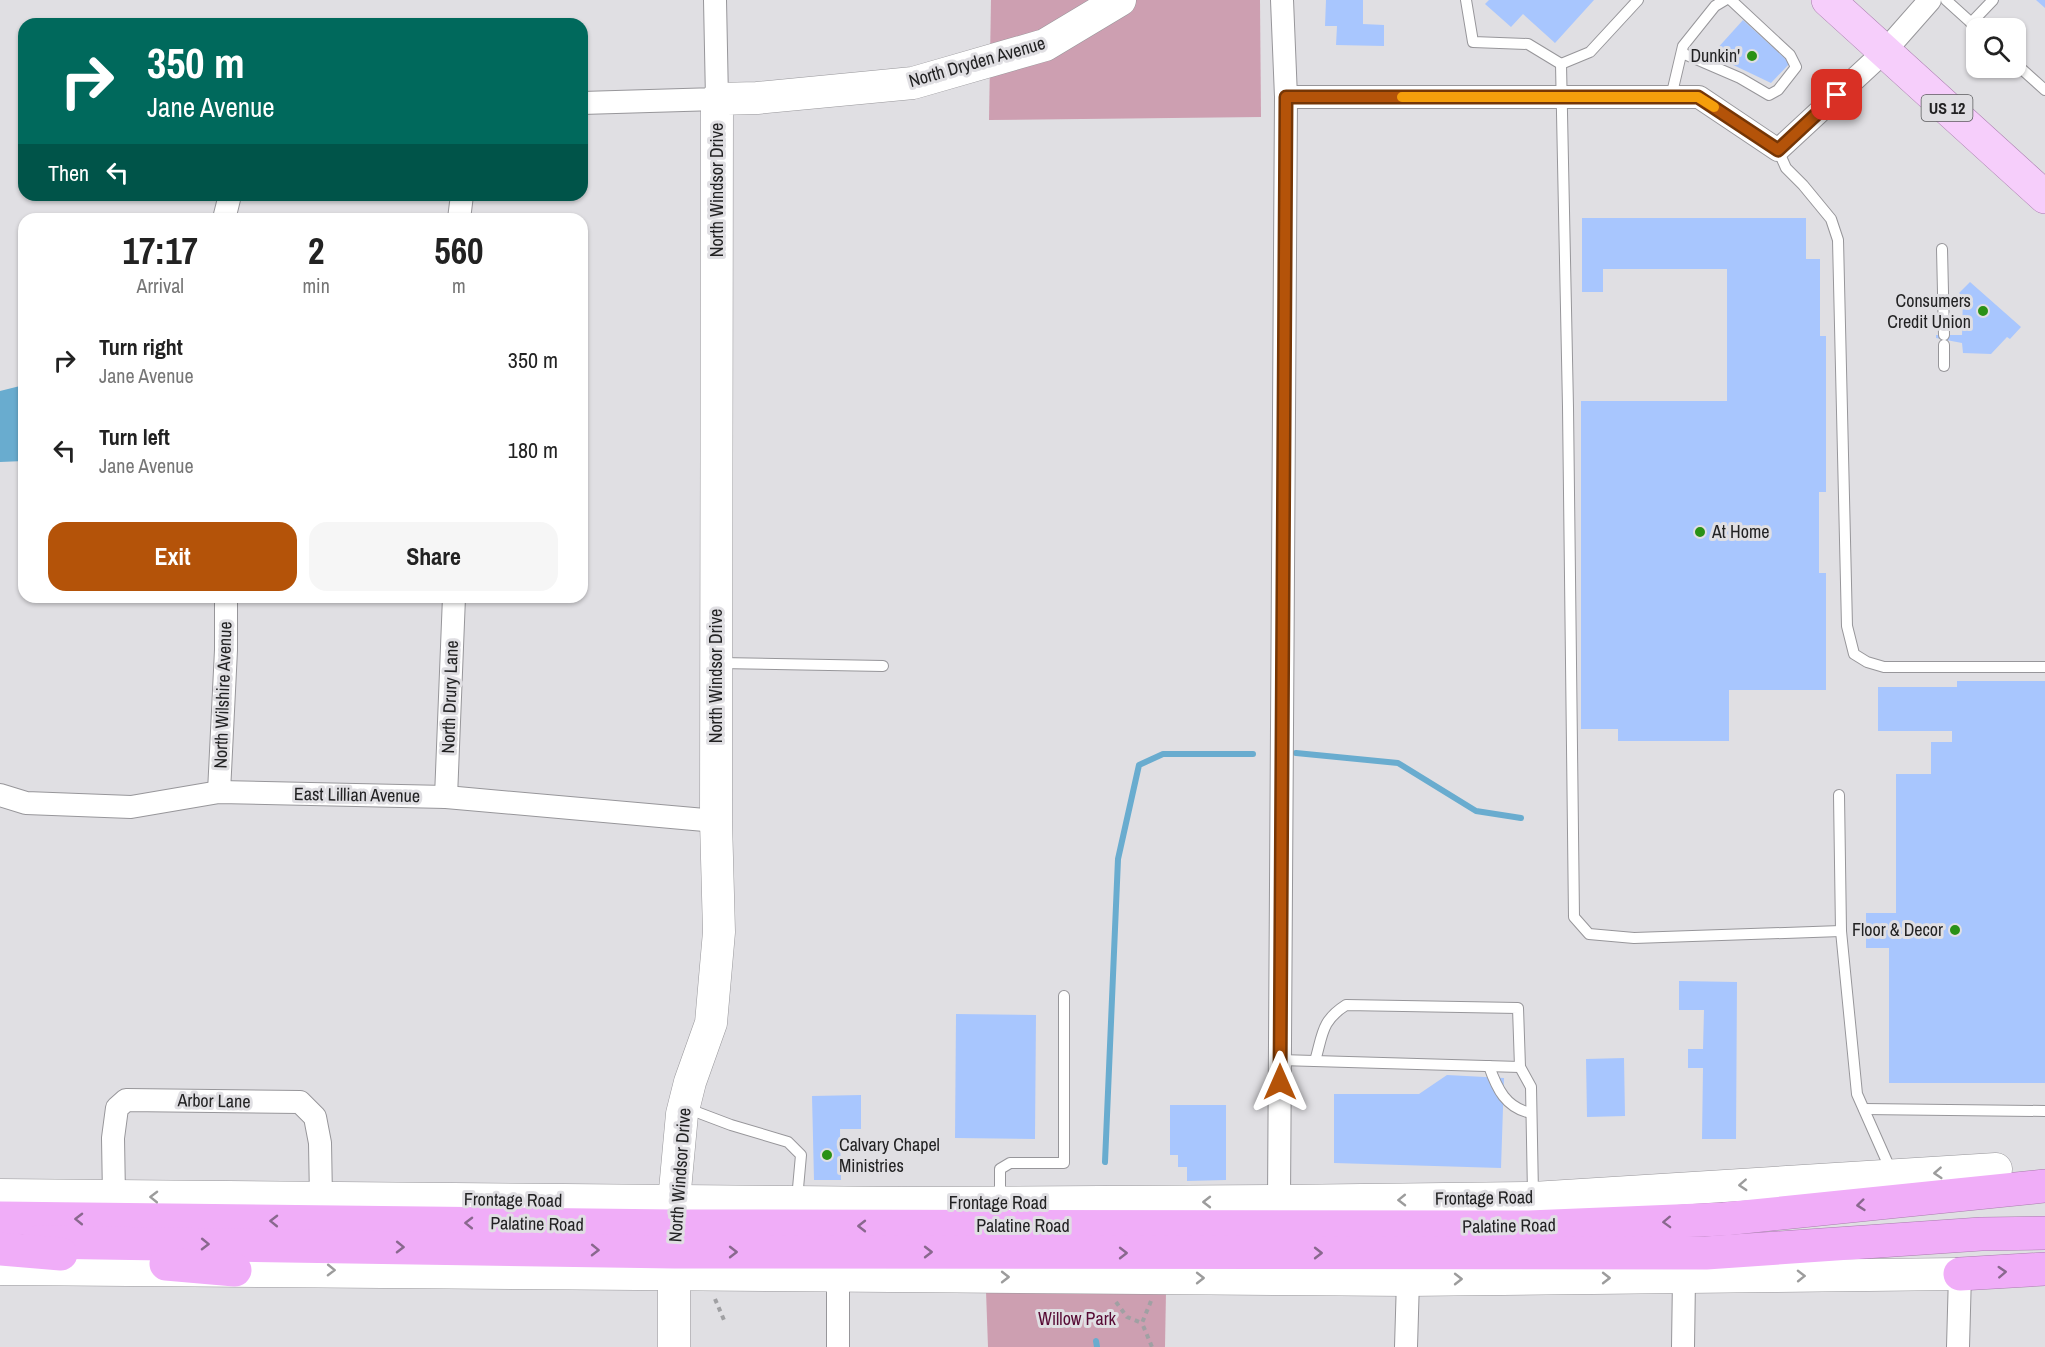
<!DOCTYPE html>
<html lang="en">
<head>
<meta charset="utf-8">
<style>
	body { margin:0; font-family:"Archivo Narrow",sans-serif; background:#f6f6f6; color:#222; height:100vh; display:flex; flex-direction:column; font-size:22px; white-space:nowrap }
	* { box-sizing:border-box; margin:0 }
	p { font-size:20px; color:#767676 }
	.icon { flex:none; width:33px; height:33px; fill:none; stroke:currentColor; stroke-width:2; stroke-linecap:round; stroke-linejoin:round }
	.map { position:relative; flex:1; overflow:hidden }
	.panel { position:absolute; left:18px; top:213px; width:570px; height:390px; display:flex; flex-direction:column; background:#fff; border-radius:18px; box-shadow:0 2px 4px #0004 }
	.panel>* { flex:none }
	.banner { position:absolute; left:18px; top:18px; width:570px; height:183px; border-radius:18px; box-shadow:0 2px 4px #0004; background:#00695c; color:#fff; overflow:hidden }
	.controls { position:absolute; left:1966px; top:18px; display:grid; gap:12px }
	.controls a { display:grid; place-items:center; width:60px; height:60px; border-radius:12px; background:#fff; box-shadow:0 2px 4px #0004; font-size:30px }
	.pin { position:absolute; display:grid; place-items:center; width:51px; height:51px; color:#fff; margin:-26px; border-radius:12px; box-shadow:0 3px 9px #0006 }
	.me { position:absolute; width:66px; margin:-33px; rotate:0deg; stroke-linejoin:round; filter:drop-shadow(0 0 4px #0008) }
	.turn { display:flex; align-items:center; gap:21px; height:126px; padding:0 30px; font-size:27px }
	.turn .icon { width:78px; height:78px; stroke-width:2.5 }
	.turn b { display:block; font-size:42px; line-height:51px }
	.then { display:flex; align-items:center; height:57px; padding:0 30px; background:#0003; gap:12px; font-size:22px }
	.eta { display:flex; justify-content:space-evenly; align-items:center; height:102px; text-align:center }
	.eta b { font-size:36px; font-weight:700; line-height:42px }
	.action { display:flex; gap:12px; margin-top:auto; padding:12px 30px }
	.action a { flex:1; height:69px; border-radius:18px; background:#b45309; color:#fff; font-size:24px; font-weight:700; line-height:69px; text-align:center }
	.action a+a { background:#f6f6f6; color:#222 }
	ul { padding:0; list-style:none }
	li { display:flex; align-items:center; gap:18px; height:90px; padding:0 30px }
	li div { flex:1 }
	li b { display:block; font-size:22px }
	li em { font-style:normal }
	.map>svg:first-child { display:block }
	.green { fill:#cd9fb1 }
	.water { fill:#69accf }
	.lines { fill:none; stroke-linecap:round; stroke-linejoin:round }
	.stream { stroke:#69accf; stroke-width:6 }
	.building { fill:#a8c6fe }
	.lane-casing { stroke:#97969a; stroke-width:12 }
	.street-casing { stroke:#97969a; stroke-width:24 }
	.secondary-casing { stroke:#97969a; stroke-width:33 }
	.primary-casing { stroke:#a87cad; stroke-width:34 }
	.highway-casing { stroke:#a87cad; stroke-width:34 }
	.path { stroke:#a0a0a3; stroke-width:4; stroke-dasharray:4.5 4.5; stroke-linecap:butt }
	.lane { stroke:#fff; stroke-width:10 }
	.street { stroke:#fff; stroke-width:22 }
	.secondary { stroke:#fff; stroke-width:32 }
	.primary { stroke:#f6cefb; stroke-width:33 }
	.highway { stroke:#f0adf8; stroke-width:33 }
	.oneway { stroke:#9c9c9c }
	.oneway2 { stroke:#89688e }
	.route-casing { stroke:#753606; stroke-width:15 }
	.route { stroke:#b45309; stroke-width:10 }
	.slow { stroke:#f59e0b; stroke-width:10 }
	.poi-dot { fill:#2a9115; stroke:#e0dfe3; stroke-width:2 }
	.labels { text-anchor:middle; stroke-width:6; stroke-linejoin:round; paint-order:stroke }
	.shield { fill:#e0dfe3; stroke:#5b5b5d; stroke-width:1.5 }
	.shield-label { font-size:16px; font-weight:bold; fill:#222223 }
	.poi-label { font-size:18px; fill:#222223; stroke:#e0dfe3; text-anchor:end }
	.street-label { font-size:18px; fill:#222223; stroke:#e0dfe3 }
	.park-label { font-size:18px; fill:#570a34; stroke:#e0dfe3 }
</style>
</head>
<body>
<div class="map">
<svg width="2045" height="1347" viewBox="0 0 2045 1347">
	<rect width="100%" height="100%" fill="#e0dfe3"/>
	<g class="green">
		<polygon points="991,0 1260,0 1261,117 989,120"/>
		<polygon points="986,1291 1166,1291 1165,1347 988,1347"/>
	</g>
	<polygon class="water" points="24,385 24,461 0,462 0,391"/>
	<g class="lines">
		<g class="stream">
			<polyline points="1296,753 1398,763 1476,811 1521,818"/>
			<polyline points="1105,1162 1118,859 1139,765 1163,754 1253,754"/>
			<polyline points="1096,1341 1097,1347"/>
		</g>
	</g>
	<g class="building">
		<polygon points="1326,0 1363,0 1363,24 1384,25 1384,46 1336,45 1337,26 1325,26"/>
		<polygon points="1489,0 1594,0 1555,43 1523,14 1511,27 1485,4"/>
		<polygon points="2036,0 2045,0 2045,8"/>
		<polygon points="1743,20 1790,63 1771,83 1727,62 1715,51"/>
		<polygon points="1582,218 1806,218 1806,259 1820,259 1820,336 1826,336 1826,492 1819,492 1819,573 1826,573 1826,690 1729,690 1729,741 1618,741 1618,729 1581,729 1581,401 1727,401 1727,269 1603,269 1603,292 1582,292"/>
		<polygon points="1970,282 2021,327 2010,339 2007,337 1991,354 1963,353 1962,343 1936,338 1936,335 1962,335 1963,296 1959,293"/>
		<polygon points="1957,681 2045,681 2045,1083 1889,1083 1889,948 1866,948 1866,913 1896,913 1896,774 1931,774 1931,742 1952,742 1952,731 1878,731 1878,687 1957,687"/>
		<polygon points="1679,981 1737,982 1736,1139 1702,1139 1703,1068 1688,1068 1688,1049 1703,1049 1704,1010 1679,1010"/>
		<polygon points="956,1014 1036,1015 1035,1139 955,1138"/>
		<polygon points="1624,1058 1625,1116 1587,1117 1586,1059"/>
		<polygon points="1447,1075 1504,1078 1501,1168 1334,1163 1334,1094 1419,1094"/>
		<polygon points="861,1095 861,1129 840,1129 841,1180 814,1180 812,1096"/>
		<polygon points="1170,1105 1226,1105 1226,1180 1187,1181 1187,1167 1178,1167 1178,1155 1170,1155"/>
	</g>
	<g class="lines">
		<defs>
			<g id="lane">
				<polyline points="1466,0 1473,42 1528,44 1561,64"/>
				<polyline points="1638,0 1590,52 1561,64 1568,407 1574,917 1589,934 1634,938 1841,931"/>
				<polyline points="1946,0 1977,28"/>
				<polyline points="1971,23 1993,0"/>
				<polyline points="1682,53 1740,78 1769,95 1778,90 1796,67 1790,55 1731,0"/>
				<polyline points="2016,64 2045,90"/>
				<polyline points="1671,97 1683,46 1715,6 1725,0"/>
				<polyline points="1778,150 1786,168 1803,185 1831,219 1838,240 1847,626 1854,654 1867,662 1884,667 2045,667"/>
				<polyline points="1942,249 1944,335"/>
				<polyline points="1944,366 1944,345"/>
				<polyline points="720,663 883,666"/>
				<polyline points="1839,795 1841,931 1857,1094 1892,1173"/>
				<polyline points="1280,1060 1520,1067"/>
				<path d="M1315,1061C1323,1034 1321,1021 1346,1005L1518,1008L1520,1067L1531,1087L1533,1194"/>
				<path d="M1489,1066C1497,1089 1506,1108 1531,1113"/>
				<polyline points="686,1108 731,1125 788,1142 801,1155 797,1199"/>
				<polyline points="1864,1109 2045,1111"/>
				<polyline points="1000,1199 1000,1169 1010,1163 1064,1163 1064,996"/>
			</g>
			<g id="street">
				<polyline points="1286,97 1699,97 1778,150 1885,51 1930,0"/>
				<polyline points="582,103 717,99 715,0"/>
				<polyline points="224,219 230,195"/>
				<polyline points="459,219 462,195"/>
				<polyline points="219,792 226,650 226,597"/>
				<polyline points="0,795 26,803 131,807 219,792 446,797 716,821"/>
				<polyline points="446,797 454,597"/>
				<polyline points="114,1196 113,1138 117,1108 126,1100 300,1102 315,1117 320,1143 321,1198"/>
				<polyline points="1279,1201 1286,97 1282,0"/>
				<polyline points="838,1276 838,1347"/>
				<polyline points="1406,1347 1408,1280"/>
				<polyline points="1683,1347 1684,1278"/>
				<polyline points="1958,1347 1960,1274"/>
			</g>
			<g id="secondary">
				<polyline points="0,1195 901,1203 1279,1201 1533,1198 1996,1169"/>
				<polyline points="0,1269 1408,1280 1960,1274"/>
				<polyline points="674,1347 674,1201 682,1114 690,1082 711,1023 719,932 716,821 717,99 757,98 913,83 1045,45 1120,0"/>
			</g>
			<polyline id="primary" points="1828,0 2045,197"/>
			<g id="highway">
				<polyline points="0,1218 674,1226 1529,1227 1724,1219 2045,1186"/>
				<polyline points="38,1242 674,1252 1706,1253 1981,1234 2045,1233"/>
				<polyline points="0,1249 61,1254"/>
				<polyline points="166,1264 235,1270"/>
				<polyline points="1960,1274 2045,1269"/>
			</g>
		</defs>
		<use href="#lane" class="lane-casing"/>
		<use href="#street" class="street-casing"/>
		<use href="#secondary" class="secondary-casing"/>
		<use href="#primary" class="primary-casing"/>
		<use href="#highway" class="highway-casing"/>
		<g class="path">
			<polyline points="715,1299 724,1320"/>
			<polyline points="1151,1301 1142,1323 1152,1347"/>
			<polyline points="1116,1302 1127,1317 1142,1323"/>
		</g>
		<use href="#lane" class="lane"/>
		<use href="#street" class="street"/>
		<use href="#secondary" class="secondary"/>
		<use href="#primary" class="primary"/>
		<use href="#highway" class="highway"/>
	</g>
	<defs><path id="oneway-chevron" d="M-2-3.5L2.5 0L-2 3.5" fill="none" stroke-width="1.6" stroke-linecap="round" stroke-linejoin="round" transform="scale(1.5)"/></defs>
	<g class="oneway">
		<use href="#oneway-chevron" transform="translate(1938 1173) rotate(176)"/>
		<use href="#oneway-chevron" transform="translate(1743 1185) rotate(177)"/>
		<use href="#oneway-chevron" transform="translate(154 1197) rotate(-179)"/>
		<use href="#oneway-chevron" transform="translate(1402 1200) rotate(179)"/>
		<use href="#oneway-chevron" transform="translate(1207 1202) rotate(180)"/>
		<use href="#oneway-chevron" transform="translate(331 1270) rotate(1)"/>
		<use href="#oneway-chevron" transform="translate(1801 1276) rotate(-1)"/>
		<use href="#oneway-chevron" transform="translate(1005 1277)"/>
		<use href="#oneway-chevron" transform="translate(1200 1278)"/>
		<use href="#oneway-chevron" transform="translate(1606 1278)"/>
		<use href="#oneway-chevron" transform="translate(1458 1279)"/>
	</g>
	<g class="oneway2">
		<use href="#oneway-chevron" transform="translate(1861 1205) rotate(174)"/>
		<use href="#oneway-chevron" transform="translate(79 1219) rotate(-179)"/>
		<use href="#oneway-chevron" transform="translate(274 1221) rotate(-179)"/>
		<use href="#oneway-chevron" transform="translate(1667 1222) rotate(178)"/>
		<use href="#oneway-chevron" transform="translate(469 1223) rotate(-179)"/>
		<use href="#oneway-chevron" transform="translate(862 1226) rotate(-180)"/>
		<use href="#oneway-chevron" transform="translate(205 1244) rotate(1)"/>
		<use href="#oneway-chevron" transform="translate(400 1247) rotate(1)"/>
		<use href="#oneway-chevron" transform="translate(595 1250) rotate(1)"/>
		<use href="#oneway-chevron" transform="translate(733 1252)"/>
		<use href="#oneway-chevron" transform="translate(928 1252)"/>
		<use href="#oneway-chevron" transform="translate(1123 1253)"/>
		<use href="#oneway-chevron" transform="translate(1318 1253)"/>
		<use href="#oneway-chevron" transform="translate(2002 1272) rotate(-3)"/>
	</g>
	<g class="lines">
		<defs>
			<polyline id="route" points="1280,1082 1286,97 1698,97 1778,150 1837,95"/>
		</defs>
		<use href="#route" class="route-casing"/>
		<use href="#route" class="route"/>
		<polyline class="slow" points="1402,97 1698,97 1714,107"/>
	</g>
	<g class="poi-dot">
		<circle cx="1752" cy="56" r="6"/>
		<circle cx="1983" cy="311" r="6"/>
		<circle cx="1700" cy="532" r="6"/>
		<circle cx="1955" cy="930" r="6"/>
		<circle cx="827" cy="1155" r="6"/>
	</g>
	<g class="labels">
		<rect class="shield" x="1921.5" y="95" width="51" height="26" rx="4.5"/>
		<g class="shield-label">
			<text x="1947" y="114">US 12</text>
		</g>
		<g class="poi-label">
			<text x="1740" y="62">Dunkin'</text>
			<text x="1971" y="307">Consumers<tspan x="1971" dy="21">Credit Union</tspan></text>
			<text x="1712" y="538" text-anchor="start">At Home</text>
			<text x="1943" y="936">Floor &amp; Decor</text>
			<text x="839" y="1151" text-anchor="start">Calvary Chapel<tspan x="839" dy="21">Ministries</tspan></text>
		</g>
		<g class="street-label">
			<text transform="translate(977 62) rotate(-16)" y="6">North Dryden Avenue</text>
			<text transform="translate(717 190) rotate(-90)" y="6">North Windsor Drive</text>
			<text transform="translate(716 676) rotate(-90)" y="6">North Windsor Drive</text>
			<text transform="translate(223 695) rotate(-88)" y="6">North Wilshire Avenue</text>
			<text transform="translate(450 697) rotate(-88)" y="6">North Drury Lane</text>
			<text transform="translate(357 795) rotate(1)" y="6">East Lillian Avenue</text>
			<text transform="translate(214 1101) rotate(1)" y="6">Arbor Lane</text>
			<text transform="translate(680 1175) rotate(-86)" y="6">North Windsor Drive</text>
			<text transform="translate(1484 1198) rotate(-1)" y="6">Frontage Road</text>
			<text transform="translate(513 1200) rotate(1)" y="6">Frontage Road</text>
			<text x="998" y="1209">Frontage Road</text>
			<text transform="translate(537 1224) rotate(1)" y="6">Palatine Road</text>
			<text x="1023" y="1232">Palatine Road</text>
			<text transform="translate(1509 1226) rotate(-1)" y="6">Palatine Road</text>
		</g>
		<g class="park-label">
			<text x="1077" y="1325">Willow Park</text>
		</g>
	</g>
</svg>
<div class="controls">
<a><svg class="icon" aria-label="search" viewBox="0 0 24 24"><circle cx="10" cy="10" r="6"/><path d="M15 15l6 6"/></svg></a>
</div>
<div class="pin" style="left:1837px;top:95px;background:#d93025"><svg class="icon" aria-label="arrive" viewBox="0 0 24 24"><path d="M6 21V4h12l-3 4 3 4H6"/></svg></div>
<svg class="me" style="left:1280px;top:1082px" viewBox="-20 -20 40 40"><path d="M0-17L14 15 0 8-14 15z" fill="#b45309" stroke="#fff" stroke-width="4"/></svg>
<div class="banner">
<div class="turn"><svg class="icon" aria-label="right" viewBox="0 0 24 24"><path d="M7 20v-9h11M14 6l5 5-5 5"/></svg><div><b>350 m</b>Jane Avenue</div></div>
<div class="then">Then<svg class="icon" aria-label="left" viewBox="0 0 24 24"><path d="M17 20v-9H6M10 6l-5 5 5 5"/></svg></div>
</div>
<section class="panel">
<div class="eta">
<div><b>17:17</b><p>Arrival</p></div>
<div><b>2</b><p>min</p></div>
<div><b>560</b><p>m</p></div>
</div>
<ul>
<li><svg class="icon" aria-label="right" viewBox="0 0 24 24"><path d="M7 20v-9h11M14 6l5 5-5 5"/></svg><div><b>Turn right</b><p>Jane Avenue</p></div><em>350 m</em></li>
<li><svg class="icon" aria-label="left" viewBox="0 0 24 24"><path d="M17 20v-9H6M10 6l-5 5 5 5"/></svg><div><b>Turn left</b><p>Jane Avenue</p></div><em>180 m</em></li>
</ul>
<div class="action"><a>Exit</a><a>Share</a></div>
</section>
</div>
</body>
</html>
